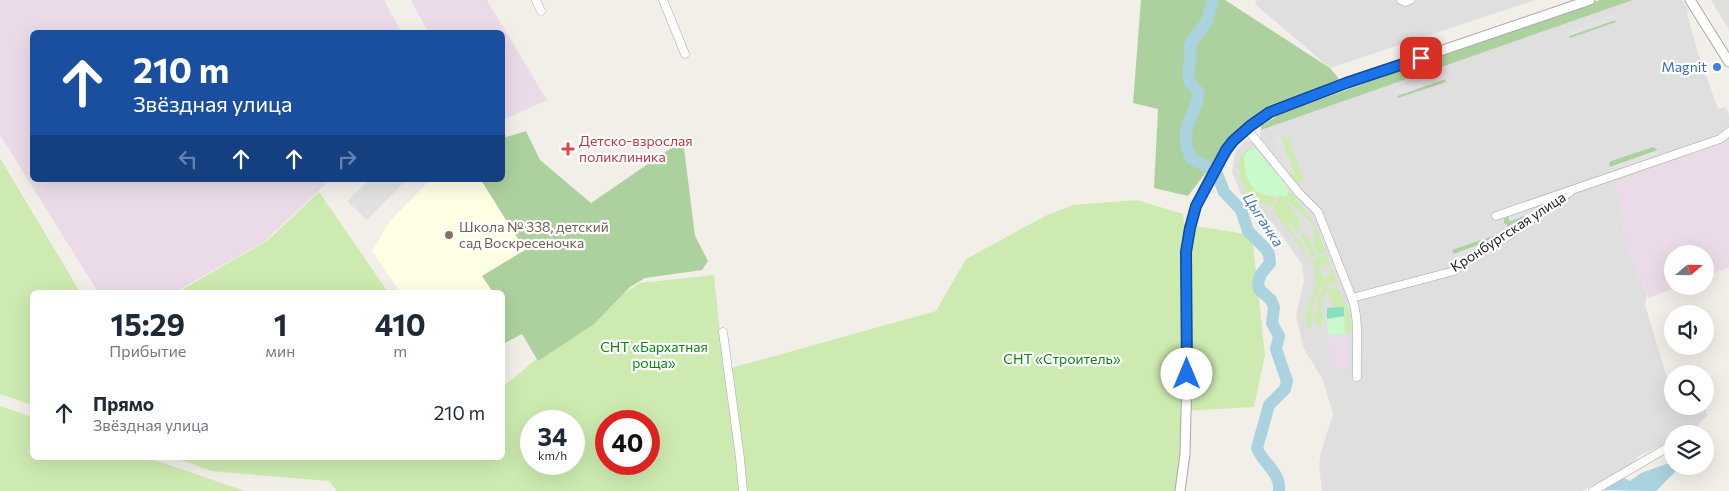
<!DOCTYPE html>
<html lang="ru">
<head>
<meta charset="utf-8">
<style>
	body { margin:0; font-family:Commissioner,sans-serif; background:#f2f2f3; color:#1f2937; height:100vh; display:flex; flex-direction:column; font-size:19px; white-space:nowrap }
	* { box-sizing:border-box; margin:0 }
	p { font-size:16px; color:#747a83 }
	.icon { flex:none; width:28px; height:28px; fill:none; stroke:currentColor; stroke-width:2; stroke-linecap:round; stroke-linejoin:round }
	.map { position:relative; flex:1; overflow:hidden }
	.side { position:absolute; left:30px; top:290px; width:475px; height:170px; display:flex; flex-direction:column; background:#fff; border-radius:8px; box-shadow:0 5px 20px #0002 }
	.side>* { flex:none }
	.banner { position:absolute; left:30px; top:30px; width:475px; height:152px; border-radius:8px; box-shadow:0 5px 20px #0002; background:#1a4fa0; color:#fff; overflow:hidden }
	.needle { width:32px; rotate:70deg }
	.tools { position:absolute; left:1664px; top:245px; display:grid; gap:10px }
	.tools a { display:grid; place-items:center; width:50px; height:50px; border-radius:50%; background:#fff; box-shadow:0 5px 20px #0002; font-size:25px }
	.speed { position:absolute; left:520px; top:410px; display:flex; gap:10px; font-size:25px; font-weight:700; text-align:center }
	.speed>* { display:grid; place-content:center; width:65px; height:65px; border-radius:50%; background:#fff; box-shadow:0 5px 20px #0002; line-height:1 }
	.speed small { font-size:12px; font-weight:400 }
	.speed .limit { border:8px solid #d22; background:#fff; color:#111 }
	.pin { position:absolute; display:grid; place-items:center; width:42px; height:42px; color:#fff; margin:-21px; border-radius:10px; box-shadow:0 2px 8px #0006 }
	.me { position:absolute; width:55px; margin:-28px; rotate:0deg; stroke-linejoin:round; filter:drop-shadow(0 0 4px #0008) }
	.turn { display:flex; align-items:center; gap:18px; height:105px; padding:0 20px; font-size:22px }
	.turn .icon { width:65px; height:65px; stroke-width:2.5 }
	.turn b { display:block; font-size:35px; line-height:42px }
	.lanes { display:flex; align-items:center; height:48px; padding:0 20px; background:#0003; justify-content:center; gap:25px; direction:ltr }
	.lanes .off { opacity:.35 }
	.eta { display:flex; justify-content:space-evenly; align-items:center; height:85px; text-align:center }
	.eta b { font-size:30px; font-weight:700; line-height:35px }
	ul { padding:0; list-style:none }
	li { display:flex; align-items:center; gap:15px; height:75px; padding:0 20px }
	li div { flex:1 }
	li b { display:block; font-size:19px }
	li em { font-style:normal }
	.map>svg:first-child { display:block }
	.residential { fill:#e0dfdf }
	.industrial { fill:#ebdbe8 }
	.education { fill:#ffffe5 }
	.grass { fill:#cdebb0; fill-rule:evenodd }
	.forest { fill:#add19e }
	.park { fill:#c8facc }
	.pitch { fill:#88e0be }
	.parking { fill:#e2e2e2 }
	.water { fill:#aad3df }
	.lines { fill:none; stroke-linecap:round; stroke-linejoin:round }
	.river { stroke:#aad3df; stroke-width:12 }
	.minor-casing { stroke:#a9a9a9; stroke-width:9 }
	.tertiary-casing { stroke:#a9a9a9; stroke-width:11 }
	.minor { stroke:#fff; stroke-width:8 }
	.tertiary { stroke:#fff; stroke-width:9 }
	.route-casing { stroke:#114b97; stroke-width:12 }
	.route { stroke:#1a73e8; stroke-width:9 }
	.shop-dot { fill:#3f7fe0; stroke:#fff; stroke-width:2 }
	.health-dot { fill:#e0444e; stroke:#fff; stroke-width:2 }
	.education-dot { fill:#8d6e63; stroke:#fff; stroke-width:2 }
	.labels { text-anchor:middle; stroke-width:4.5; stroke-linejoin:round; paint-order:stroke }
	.shop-label { font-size:14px; fill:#366cbe; stroke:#fff; text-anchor:end }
	.health-label { font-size:14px; fill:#be3a42; stroke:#fff; text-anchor:start }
	.education-label { font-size:14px; fill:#785e54; stroke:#fff; text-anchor:start }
	.street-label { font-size:14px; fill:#222; stroke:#fff }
	.park-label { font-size:14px; fill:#0c8416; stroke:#fff }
	.water-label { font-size:15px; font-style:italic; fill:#4a7aab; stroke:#fff }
</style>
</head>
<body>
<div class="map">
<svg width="1729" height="491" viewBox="0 0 1729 491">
	<rect width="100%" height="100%" fill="#f2efe9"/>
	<g class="residential">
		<polygon points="1256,0 1535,0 1330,68 1255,4"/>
		<polygon points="1633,0 1682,0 1689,12 1687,13 1698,53 1718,109 1725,107 1729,114 1729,140 1616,183 1615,186 1624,221 1623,230 1629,239 1623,239 1647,294 1645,305 1672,394 1672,406 1704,406 1707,415 1692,432 1672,434 1672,441 1638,456 1632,465 1582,491 1322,491 1319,465 1321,452 1333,414 1323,380 1304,349 1296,316 1304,280 1302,264 1272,222 1252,208 1241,194 1232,172 1235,152 1246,139 1253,143 1260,137 1261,130"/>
		<polygon points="1711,0 1729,0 1729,30"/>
	</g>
	<g class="industrial">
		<polygon points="0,0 384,0 401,32 32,32 32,180 330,180 265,241 175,292 98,292 0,135"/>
		<polygon points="411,0 487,0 547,100 503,120 502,32 428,32"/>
		<polygon points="1729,140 1729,267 1705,277 1705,254 1672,254 1672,286 1680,286 1649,298 1623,239 1629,239 1623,230 1624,221 1614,185 1616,183"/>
		<polygon points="1349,334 1349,370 1330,370 1328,335"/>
	</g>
	<polygon class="education" points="430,180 481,180 526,250 482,276 493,292 400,292 372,251 390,221"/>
	<g class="grass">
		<polygon points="1280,135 1289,139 1303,177 1299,183 1295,182 1289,174 1293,172"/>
		<path d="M1250,147L1256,149L1249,150L1263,194L1276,198L1271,206C1249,202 1239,187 1239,167C1239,158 1242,151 1250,147Z"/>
		<polygon points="0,158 80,292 32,292 32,405 0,394"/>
		<polygon points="1286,185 1315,224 1326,252 1318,255 1313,242 1314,228 1312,223 1283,196 1287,196 1289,191"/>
		<polygon points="319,192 388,292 178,292 268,240"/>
		<path d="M1279,196H1282C1289,205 1302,218 1300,230L1297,231L1288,221V224L1294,234L1292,236L1276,214L1274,207Z"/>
		<path d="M1137,200L1183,214L1184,224L1252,235L1265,355L1254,407L1184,411L1181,491H337L329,481L211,471L176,458H502L503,387L578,324L640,283L714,275L724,370L936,311L966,259L1045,216L1073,205ZM531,421H574V464H531ZM606,421H649V464H606Z"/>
		<path d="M1302,233C1311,237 1312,247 1316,256L1308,258L1294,240L1297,237L1308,255L1311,254L1300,235Z"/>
		<path d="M1327,255L1331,266L1329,267L1327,264L1319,267L1324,280L1331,276L1329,269L1332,268L1337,282C1332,284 1326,285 1322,288C1313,293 1311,319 1312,328L1307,326L1305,317L1307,309L1311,301L1316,284L1313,259Z"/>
		<path d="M1337,285C1343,300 1356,318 1351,334H1345L1344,307H1334L1328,295L1329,290Z"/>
		<path d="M1329,287L1325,296L1316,306C1317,296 1319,290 1329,287Z"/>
		<polygon points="1322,302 1323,302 1322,328 1314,320 1317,308"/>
		<polygon points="0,406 32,417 32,458 149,458 245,491 0,491"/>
	</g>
	<g class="forest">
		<polygon points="1141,0 1225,0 1330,68 1340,80 1270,105 1239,129 1188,196 1154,188 1158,109 1133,103"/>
		<polygon points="1600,0 1633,0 1261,130 1261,126 1284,112"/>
		<polygon points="1615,20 1616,22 1570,38 1569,36"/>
		<polygon points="1445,79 1446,82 1398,98 1397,96"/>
		<polygon points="526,131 540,160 591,203 683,140 695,236 708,261 702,270 645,278 630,287 594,324 538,361 522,334 503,344 502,292 493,292 482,276 525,250 481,180 502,180 503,138"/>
		<polygon points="1653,147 1658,150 1610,167 1609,163 1611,161"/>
		<polygon points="1535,212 1512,228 1509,227 1504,223 1504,219 1508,216 1510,221"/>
		<polygon points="1499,234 1500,236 1494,239 1454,254 1452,250"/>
	</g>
	<g class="park">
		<path d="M1256,149L1286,185L1289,191L1287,196C1255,198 1245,187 1244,156L1249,150Z"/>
		<polygon points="1344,316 1345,334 1328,335 1327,319"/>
	</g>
	<polygon class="pitch" points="1344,307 1344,316 1327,319 1327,308"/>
	<g class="parking">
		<polygon points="1614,14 1615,20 1569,36 1567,30"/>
		<polygon points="1443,74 1445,79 1397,96 1394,90"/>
		<polygon points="1280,135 1294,173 1288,174 1274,137"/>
		<polygon points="1658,150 1660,155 1612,172 1610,167"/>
		<polygon points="369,180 406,180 367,220 347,201"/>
		<polygon points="1533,206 1535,212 1510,221 1508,216"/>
		<polygon points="1494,239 1496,243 1456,259 1454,254"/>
	</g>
	<polygon class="water" points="1672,462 1672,466 1676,471 1656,491 1604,490 1622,477 1630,481 1641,473"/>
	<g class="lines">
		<path class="river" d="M1213,0L1206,23L1192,41L1189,48L1191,56L1188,73L1189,81L1199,93C1195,117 1176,132 1192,159L1216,171L1224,192L1241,210L1248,231L1265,248L1269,254L1270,263L1261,274L1258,282L1259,289L1271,300L1274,307L1272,323L1279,336L1276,349L1287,381L1285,389L1269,405L1257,448C1263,464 1281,472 1279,491"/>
		<defs>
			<g id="minor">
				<polyline points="536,0 541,11"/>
				<polyline points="663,0 685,54"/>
				<polyline points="1401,0 1405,2 1410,0"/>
				<polyline points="1247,129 1299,193 1318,212 1352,298 1454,271 1466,261 1508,236 1570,192"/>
				<polyline points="1496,216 1720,139 1729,132"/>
				<path d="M1352,298C1360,319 1356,353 1357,377"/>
				<polyline points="723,332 740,458 743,491"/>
				<polyline points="1593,491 1672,445"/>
			</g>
			<g id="tertiary">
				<polyline points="1690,0 1729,62"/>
				<polyline points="1180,491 1185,454 1187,374 1186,252 1190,228 1196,206 1212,174 1233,141 1250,126 1270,113 1346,83 1590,0"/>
			</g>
		</defs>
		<use href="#minor" class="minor-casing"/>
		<use href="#tertiary" class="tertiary-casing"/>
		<use href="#minor" class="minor"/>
		<use href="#tertiary" class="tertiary"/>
	</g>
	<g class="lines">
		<defs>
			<polyline id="route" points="1187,374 1186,252 1190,228 1196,206 1226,150 1233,141 1250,126 1270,112 1346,83 1421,58"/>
		</defs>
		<use href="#route" class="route-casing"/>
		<use href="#route" class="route"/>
	</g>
	<circle class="shop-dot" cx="1717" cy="67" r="5"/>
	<path class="health-dot" d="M565.5 141.5h5v5h5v5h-5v5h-5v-5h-5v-5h5z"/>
	<circle class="education-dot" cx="449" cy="235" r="5"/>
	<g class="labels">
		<g class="shop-label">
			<text x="1707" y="72">Magnit</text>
		</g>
		<g class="health-label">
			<text x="579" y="146">Детско-взрослая<tspan x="579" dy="16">поликлиника</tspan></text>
		</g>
		<g class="education-label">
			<text x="459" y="232">Школа № 338, детский<tspan x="459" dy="16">сад Воскресеночка</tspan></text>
		</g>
		<g class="street-label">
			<text transform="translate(1508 232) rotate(-33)" y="5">Кронбургская улица</text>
		</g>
		<g class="park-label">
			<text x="654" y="352">СНТ «Бархатная<tspan x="654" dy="16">роща»</tspan></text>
			<text x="1062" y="364">СНТ «Строитель»</text>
		</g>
		<g class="water-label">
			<text transform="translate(1263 220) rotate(57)" y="5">Цыганка</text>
		</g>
	</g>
</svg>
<div class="tools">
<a><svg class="needle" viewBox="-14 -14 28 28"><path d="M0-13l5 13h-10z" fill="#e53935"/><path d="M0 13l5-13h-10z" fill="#747a83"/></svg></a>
<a><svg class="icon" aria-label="sound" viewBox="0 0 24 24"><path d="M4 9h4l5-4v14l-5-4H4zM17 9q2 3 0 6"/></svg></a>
<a><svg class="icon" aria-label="search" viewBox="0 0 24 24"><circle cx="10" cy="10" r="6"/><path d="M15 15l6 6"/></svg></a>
<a><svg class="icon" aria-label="layers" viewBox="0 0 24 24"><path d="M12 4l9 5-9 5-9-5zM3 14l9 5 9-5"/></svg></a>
</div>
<div class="speed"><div>34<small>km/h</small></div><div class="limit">40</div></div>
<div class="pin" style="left:1421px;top:58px;background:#d93025"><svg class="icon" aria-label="arrive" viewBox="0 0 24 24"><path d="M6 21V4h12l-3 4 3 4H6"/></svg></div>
<svg class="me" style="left:1187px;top:374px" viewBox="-20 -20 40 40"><circle r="19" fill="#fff"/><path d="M0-13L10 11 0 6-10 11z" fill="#1a73e8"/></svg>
<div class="banner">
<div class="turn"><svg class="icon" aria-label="ahead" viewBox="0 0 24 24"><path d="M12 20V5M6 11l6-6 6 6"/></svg><div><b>210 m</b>Звёздная улица</div></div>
<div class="lanes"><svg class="icon off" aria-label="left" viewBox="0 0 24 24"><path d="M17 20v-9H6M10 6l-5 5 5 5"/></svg><svg class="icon" aria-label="ahead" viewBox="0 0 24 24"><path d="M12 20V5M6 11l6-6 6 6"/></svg><svg class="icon" aria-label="ahead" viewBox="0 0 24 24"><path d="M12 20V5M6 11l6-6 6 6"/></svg><svg class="icon off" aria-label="right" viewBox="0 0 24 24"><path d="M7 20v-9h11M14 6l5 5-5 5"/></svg></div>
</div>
<section class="side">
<div class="eta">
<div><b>15:29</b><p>Прибытие</p></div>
<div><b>1</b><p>мин</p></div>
<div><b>410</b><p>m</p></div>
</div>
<ul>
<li><svg class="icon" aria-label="ahead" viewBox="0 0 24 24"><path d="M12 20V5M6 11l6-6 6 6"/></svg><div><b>Прямо</b><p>Звёздная улица</p></div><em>210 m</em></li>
</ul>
</section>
</div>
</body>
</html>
